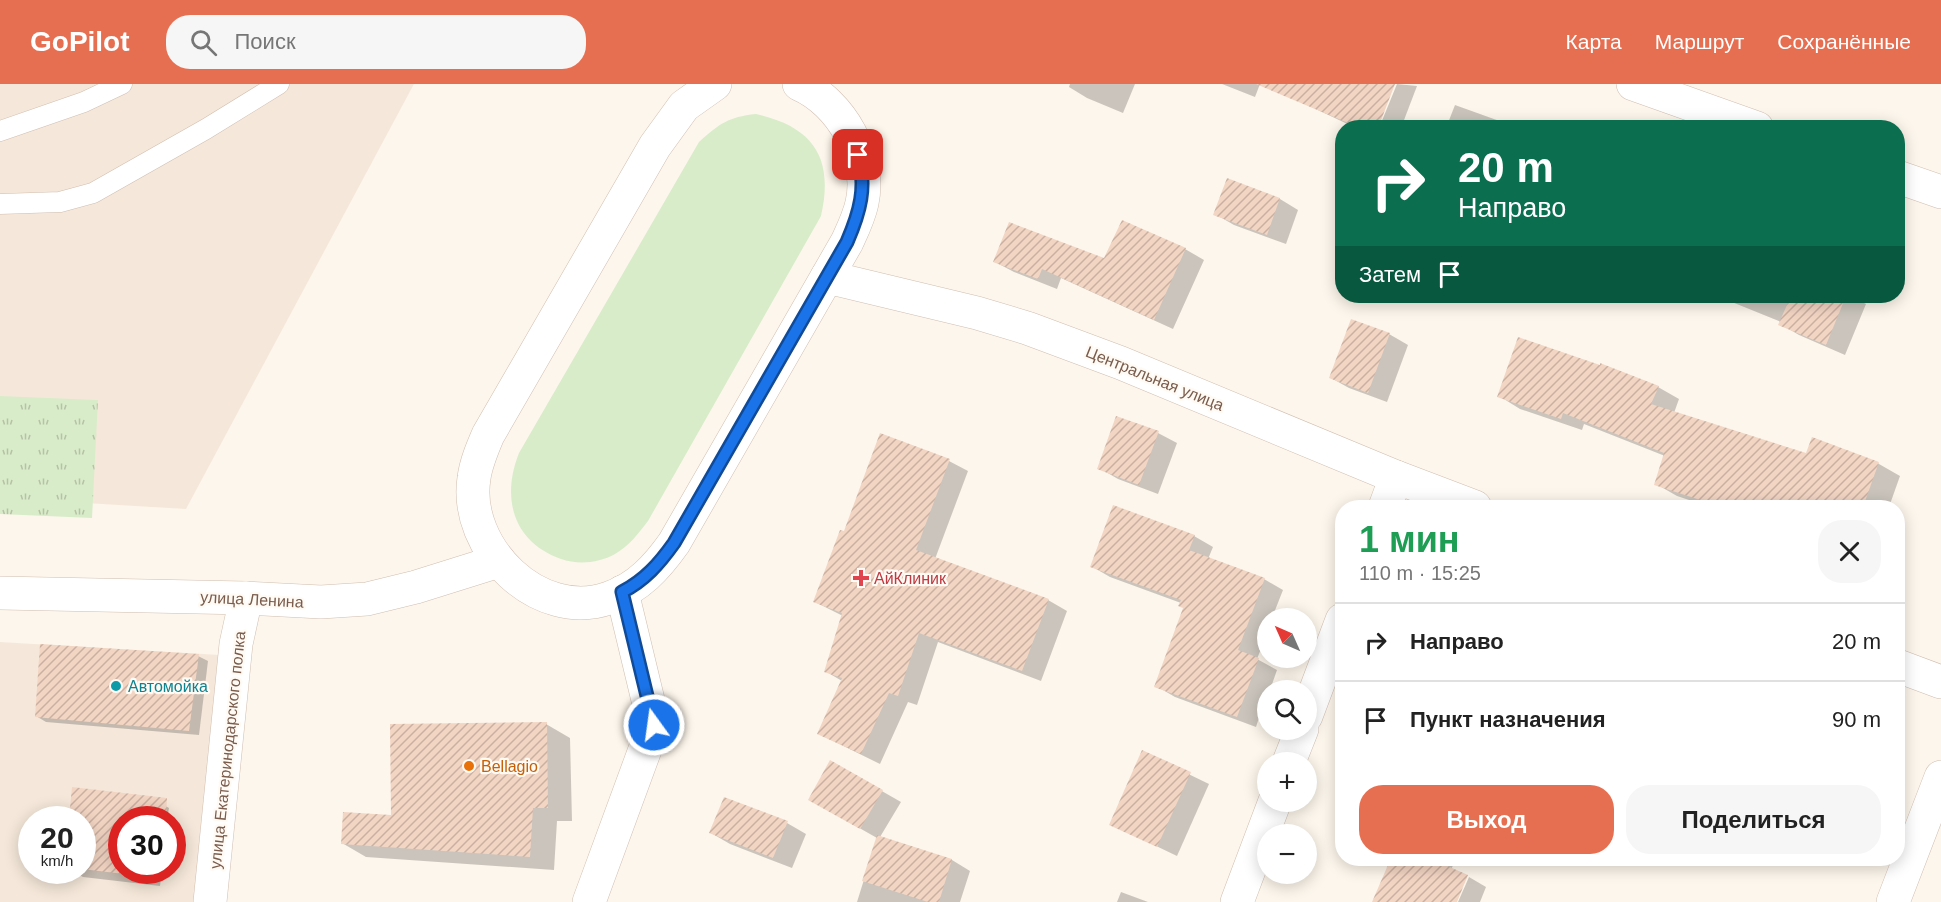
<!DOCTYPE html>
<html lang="ru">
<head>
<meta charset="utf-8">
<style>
	body { margin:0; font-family:Arial,sans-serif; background:#f6f6f6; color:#222; height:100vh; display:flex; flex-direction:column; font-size:22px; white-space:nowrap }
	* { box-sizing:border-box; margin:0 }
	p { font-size:20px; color:#767676 }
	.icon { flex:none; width:33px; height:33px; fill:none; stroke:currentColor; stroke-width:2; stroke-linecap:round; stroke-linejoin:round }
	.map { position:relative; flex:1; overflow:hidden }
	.drawer { position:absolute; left:1335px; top:416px; width:570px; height:366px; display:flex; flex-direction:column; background:#fff; border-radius:24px; box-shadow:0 3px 15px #0003 }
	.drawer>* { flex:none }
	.hud { position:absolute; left:1335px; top:36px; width:570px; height:183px; border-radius:24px; box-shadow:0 3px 15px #0003; background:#0b6e4f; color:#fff; overflow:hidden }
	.needle { width:39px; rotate:315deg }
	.fabs { position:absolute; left:1257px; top:524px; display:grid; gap:12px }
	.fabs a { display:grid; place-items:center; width:60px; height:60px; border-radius:50%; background:#fff; box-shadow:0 3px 15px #0003; font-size:30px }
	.speed { position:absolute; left:18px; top:722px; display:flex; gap:12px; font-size:30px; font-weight:700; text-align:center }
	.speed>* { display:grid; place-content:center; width:78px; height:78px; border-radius:50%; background:#fff; box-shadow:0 3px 15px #0003; line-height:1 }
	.speed small { font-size:15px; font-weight:400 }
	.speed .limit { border:9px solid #d22; background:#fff; color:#111 }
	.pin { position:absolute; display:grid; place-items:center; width:51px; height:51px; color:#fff; margin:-26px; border-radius:12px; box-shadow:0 3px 9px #0006 }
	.me { position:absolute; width:66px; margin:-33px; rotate:346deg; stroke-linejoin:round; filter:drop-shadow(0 0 4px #0008) }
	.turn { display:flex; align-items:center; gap:21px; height:126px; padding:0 24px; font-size:27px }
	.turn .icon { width:78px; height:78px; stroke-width:2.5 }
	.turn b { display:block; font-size:42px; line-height:51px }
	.then { display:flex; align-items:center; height:57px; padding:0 24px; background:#0003; gap:12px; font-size:22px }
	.round { display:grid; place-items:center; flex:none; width:63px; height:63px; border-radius:24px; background:#f6f6f6 }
	.headline { display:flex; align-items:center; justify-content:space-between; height:102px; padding:0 24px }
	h1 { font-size:36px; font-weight:700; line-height:45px; color:#1e9e55 }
	.primary-button { display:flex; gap:12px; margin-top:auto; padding:12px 24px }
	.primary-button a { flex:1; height:69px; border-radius:24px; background:#e76f51; color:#fff; font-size:24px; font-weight:700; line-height:69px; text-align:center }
	.primary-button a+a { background:#f6f6f6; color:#222 }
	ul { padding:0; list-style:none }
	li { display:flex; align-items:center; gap:18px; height:78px; padding:0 24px; border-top:2px solid #e0e0e0 }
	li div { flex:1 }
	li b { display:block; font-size:22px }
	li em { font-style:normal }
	header { display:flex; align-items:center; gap:36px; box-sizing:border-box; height:84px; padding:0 30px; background:#e76f51; color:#fff }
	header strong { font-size:28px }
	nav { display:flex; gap:33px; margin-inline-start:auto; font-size:21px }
	.search { width:420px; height:54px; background:#f6f6f6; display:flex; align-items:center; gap:15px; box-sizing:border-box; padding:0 21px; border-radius:24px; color:#767676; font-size:22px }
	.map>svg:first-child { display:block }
	.residential { fill:#f5e8da; fill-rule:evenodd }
	.green { fill:#d8ecc9 }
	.park { fill:url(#park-tufts) }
	.shadow { fill:#0003 }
	.building { fill:url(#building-hatch) }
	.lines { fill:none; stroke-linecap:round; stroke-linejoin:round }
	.service-casing { stroke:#d1beb0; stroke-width:21 }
	.minor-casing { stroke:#d1beb0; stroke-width:34 }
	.tertiary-casing { stroke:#d1beb0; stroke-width:34 }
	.service { stroke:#fff; stroke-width:20 }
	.minor { stroke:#fff; stroke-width:33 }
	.tertiary { stroke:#fff; stroke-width:33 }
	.route-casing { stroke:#114b97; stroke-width:15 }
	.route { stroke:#1a73e8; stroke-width:10 }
	.health-dot { fill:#e0444e; stroke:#fffaf3; stroke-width:2 }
	.culture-dot { fill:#0f9aa8; stroke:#fffaf3; stroke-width:2 }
	.food-dot { fill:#e8710a; stroke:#fffaf3; stroke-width:2 }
	.labels { text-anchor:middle; stroke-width:4.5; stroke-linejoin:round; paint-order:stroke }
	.street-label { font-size:16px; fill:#7a5c4d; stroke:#fffaf3 }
	.health-label { font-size:16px; fill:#be3a42; stroke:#fffaf3; text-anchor:start }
	.culture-label { font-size:16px; fill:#0d838f; stroke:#fffaf3; text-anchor:start }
	.food-label { font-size:16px; fill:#c56008; stroke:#fffaf3; text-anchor:start }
</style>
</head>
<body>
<header>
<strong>GoPilot</strong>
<div class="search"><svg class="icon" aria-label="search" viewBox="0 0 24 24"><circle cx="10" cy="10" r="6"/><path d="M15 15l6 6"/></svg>Поиск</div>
<nav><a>Карта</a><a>Маршрут</a><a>Сохранённые</a></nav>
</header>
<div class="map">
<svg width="1941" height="818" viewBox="0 0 1941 818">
	<defs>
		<pattern id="park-tufts" width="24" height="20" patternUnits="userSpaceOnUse" patternTransform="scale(1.5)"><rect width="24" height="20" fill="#d8ecc9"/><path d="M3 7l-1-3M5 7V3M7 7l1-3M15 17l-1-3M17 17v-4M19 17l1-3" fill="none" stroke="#b4c2a5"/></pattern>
		<pattern id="building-hatch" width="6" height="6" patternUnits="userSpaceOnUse" patternTransform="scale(1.5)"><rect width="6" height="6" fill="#f3d5c3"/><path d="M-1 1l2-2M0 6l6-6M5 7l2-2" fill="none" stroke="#cab0a1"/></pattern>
	</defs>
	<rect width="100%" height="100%" fill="#fdf6ec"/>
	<g class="residential">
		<polygon points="0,0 414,0 186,425 0,414"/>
		<path d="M0,558L220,571L196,818H0ZM32,735H82V786H32ZM122,735H172V786H122Z"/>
	</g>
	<path class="green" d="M756,30C814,43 834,74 821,132L648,437C638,450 629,462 615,470C599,479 578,481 561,475C513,458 501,414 519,369L699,58C719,40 728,33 756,30Z"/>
	<polygon class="park" points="0,312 98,316 92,434 0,430"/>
	<g class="shadow">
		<polygon points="1070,0 1135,0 1123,29 1087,14 1069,3"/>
		<polygon points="1222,0 1260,0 1255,13"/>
		<polygon points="1313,0 1394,0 1376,44 1356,44 1305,20"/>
		<polygon points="1397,0 1417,2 1401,44 1379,44"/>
		<polygon points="1455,21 1505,39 1513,44 1446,44"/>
		<polygon points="1280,115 1298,126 1286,160 1234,141 1215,130"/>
		<polygon points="1185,165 1204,176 1173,245 1061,194 1057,205 1014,188 995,178 1105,176"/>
		<polygon points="1717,212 1850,212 1866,220 1845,271 1799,251 1780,240 1781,238"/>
		<polygon points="1389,250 1408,261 1387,318 1349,304 1331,294"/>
		<polygon points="1658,303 1679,315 1674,329 1807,371 1813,355 1879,380 1900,392 1889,423 1710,423 1677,412 1656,400 1665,372 1584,340 1582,346 1520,325 1499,312"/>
		<polygon points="1158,349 1177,359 1158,410 1118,395 1099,384"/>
		<polygon points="949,377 968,387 935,475 1048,516 1067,527 1041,597 938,558 917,621 908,618 880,680 819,650 842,597 825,587 843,532 815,518 845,449"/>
		<polygon points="1194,452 1213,463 1208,475 1264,495 1283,506 1272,534 1268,534 1268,547 1257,575 1277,586 1270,606 1268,606 1256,643 1175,613 1156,602 1185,524 1181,519 1110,493 1091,482"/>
		<polygon points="198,572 208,577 199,651 46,638 36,632"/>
		<polygon points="546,640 570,654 572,737 557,737 554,786 366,773 342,759 392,733"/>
		<polygon points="1143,668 1209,700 1177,772 1110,740"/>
		<polygon points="831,678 901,718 880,753 952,776 970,787 960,818 857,818 877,754 810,716"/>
		<polygon points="150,713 169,724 167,735 122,735 122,786 162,786 160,802 83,793 71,786 82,786 82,735 70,735"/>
		<polygon points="787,739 806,750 792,784 730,760 711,749"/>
		<polygon points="1393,774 1456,774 1451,786 1455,818 1374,818"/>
		<polygon points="1469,793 1486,803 1480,818 1458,818"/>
		<polygon points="1121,808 1148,818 1117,818"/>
	</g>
	<g class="building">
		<polygon points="1256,0 1395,0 1378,44 1360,44"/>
		<polygon points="1227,94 1280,114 1267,151 1213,131"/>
		<polygon points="1122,136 1186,164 1154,236 1042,185 1038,195 993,178 1009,138 1104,174"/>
		<polygon points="1791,212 1846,212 1826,261 1778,241"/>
		<polygon points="1351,235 1390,249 1368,309 1329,294"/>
		<polygon points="1518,253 1600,281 1600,279 1659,302 1651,320 1806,369 1812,353 1879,378 1863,423 1722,423 1654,401 1664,369 1563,329 1561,335 1497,313"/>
		<polygon points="1116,332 1159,347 1139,401 1097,385"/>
		<polygon points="880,349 950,375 916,466 1049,515 1022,587 919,549 898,612 889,609 861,670 817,650 842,594 824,588 842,529 813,518 840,446 844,447"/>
		<polygon points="1113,421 1195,451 1189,466 1265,494 1238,566 1259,574 1237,633 1154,603 1183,524 1178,522 1181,516 1090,483"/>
		<polygon points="40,560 199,570 189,647 35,633"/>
		<polygon points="547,638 548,724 533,724 530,773 341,760 343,728 391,731 390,640"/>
		<polygon points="1142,666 1191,688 1157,763 1109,741"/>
		<polygon points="830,676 883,706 860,745 808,716"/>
		<polygon points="72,703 167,714 166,735 122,735 122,786 142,786 141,792 82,785 82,735 69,735"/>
		<polygon points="724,713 788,737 773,774 709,749"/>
		<polygon points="877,751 952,775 939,818 928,818 862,797"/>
		<polygon points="1391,774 1429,774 1468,791 1457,818 1372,818"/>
	</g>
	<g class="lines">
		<defs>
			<g id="service">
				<polyline points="0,47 84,18 122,0"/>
				<polyline points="0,120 60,118 93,109 206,45 279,0"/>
			</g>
			<g id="minor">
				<polyline points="1633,0 1757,44"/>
				<polyline points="1898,93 1941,108"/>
				<polyline points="827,193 977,229 1027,244 1121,279 1396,393 1475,423"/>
				<polyline points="1385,423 1396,393"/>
				<polyline points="1898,582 1941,598"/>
				<polyline points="1306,632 1342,536"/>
				<polyline points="1289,678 1302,645"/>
				<polyline points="210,818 236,560 246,514"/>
				<polyline points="589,818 654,641 622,508"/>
				<polyline points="1237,818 1275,717"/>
				<polyline points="1893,818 1941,693"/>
			</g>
			<g id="tertiary">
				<path d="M715,0L684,22L655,62L488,351C482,365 476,379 474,394C463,464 539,539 609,514C638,504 657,483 674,459L847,158C853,145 859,133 862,119C872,73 841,18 799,0"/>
				<polyline points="0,509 246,514 321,518 367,515 416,503 499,477"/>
			</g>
		</defs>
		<use href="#service" class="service-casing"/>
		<use href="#minor" class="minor-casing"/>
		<use href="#tertiary" class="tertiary-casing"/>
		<use href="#service" class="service"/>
		<use href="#minor" class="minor"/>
		<use href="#tertiary" class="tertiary"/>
	</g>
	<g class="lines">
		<defs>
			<path id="route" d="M654,641L622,508C645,496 659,480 674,459L847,158C860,128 867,103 858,71"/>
		</defs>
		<use href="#route" class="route-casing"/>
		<use href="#route" class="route"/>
	</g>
	<path class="health-dot" d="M858 485h6v6h6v6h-6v6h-6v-6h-6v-6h6z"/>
	<circle class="culture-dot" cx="116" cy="602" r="6"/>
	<circle class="food-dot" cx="469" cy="682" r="6"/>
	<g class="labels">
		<g class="street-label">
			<text transform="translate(1155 294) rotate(22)" y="6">Центральная улица</text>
			<text transform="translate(252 515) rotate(3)" y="6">улица Ленина</text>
			<text transform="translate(227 666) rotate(-84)" y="6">улица Екатеринодарского полка</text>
		</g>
		<g class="health-label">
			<text x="874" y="500">АйКлиник</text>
		</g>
		<g class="culture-label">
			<text x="128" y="608">Автомойка</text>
		</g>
		<g class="food-label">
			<text x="481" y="688">Bellagio</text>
		</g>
	</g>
</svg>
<div class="fabs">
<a><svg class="needle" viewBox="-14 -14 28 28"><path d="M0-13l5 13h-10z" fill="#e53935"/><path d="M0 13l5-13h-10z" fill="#767676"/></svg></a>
<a><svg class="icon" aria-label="search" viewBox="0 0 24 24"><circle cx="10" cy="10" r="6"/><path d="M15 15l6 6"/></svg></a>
<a>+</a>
<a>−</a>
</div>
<div class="speed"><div>20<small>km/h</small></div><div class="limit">30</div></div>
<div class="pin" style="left:858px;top:71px;background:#d93025"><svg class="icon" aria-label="arrive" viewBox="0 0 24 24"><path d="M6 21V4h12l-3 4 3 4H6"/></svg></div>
<svg class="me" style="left:654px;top:641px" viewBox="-20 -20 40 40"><circle r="17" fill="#1a73e8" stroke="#fff" stroke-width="3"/><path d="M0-11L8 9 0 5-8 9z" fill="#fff"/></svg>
<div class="hud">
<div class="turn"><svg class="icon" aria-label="right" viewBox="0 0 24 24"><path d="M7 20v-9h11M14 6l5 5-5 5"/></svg><div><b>20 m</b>Направо</div></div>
<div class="then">Затем<svg class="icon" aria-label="arrive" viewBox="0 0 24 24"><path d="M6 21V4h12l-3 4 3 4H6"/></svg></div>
</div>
<section class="drawer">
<div class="headline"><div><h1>1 мин</h1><p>110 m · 15:25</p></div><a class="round"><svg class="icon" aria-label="close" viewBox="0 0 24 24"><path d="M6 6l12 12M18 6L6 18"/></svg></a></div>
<ul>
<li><svg class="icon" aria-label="right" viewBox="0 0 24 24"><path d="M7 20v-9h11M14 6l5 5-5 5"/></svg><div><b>Направо</b></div><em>20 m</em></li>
<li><svg class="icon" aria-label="arrive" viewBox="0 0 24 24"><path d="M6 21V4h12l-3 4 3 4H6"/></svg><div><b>Пункт назначения</b></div><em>90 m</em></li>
</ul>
<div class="primary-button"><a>Выход</a><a>Поделиться</a></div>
</section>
</div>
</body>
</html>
